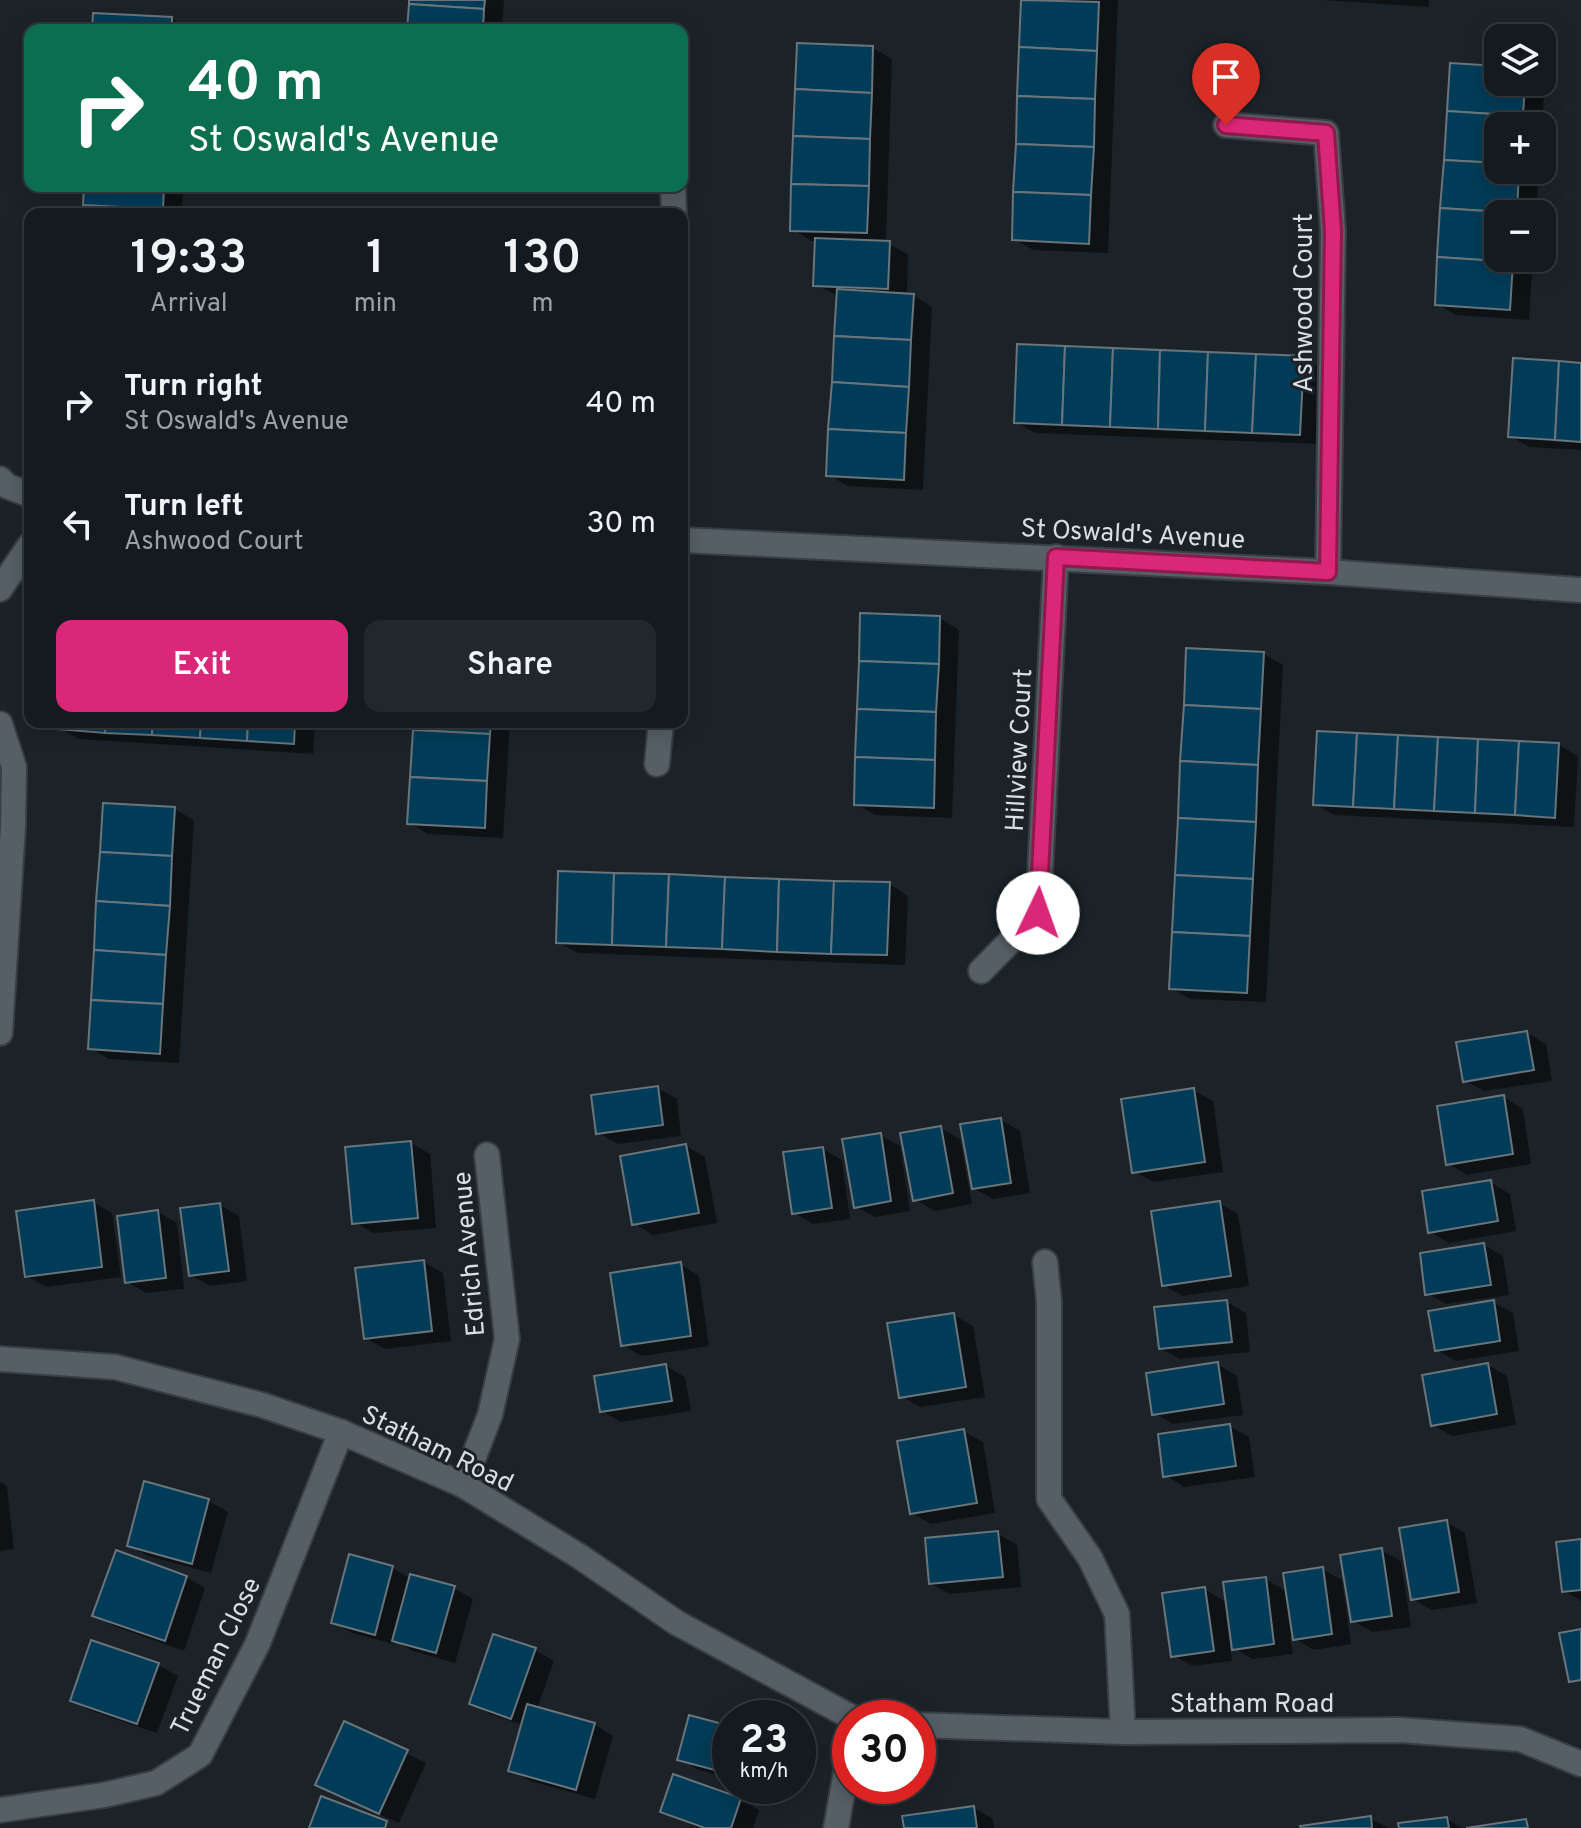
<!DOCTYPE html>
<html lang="en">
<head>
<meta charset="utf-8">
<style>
	body { margin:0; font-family:Overpass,sans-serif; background:#21272c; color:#f1f3f6; height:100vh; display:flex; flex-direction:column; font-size:30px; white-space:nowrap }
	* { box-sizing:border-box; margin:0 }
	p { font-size:26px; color:#9da1a4 }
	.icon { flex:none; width:44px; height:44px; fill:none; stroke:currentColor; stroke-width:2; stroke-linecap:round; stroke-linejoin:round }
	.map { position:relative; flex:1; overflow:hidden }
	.details { position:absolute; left:24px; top:208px; width:664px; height:520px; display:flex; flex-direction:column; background:#141a1f; border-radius:16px; box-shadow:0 4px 20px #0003,0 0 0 2px #33383d }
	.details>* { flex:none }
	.top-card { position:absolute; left:24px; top:24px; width:664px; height:168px; border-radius:16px; box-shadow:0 4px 20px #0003,0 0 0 2px #33383d; background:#0b6e4f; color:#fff; overflow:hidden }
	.buttons { position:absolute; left:1484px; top:24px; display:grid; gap:16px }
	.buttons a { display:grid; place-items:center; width:72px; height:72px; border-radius:16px; background:#141a1f; box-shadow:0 4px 20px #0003,0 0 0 2px #33383d; font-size:40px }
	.speed { position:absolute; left:712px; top:1700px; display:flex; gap:16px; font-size:40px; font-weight:700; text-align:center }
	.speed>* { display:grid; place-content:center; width:104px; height:104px; border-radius:50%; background:#141a1f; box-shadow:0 4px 20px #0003,0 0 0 2px #33383d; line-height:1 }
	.speed small { font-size:20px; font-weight:400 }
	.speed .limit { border:12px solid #d22; background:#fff; color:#111 }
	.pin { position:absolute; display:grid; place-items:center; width:68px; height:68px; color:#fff; margin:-82px -34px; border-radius:50% 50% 50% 0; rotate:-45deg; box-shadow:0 0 8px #0007 }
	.pin .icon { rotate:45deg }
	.me { position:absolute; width:88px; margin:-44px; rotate:3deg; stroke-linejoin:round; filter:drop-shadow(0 0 6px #0008) }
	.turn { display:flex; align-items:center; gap:28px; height:168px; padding:0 32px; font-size:36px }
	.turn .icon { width:104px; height:104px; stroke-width:2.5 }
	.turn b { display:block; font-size:56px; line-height:68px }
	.eta { display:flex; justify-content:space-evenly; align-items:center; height:136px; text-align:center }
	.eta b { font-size:48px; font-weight:600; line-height:56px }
	.primary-button { display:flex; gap:16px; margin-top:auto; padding:16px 32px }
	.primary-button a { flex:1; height:92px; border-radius:16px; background:#db2777; color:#fff; font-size:32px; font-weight:600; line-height:92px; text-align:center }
	.primary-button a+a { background:#21272c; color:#f1f3f6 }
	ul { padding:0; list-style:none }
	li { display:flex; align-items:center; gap:24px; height:120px; padding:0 32px }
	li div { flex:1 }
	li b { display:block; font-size:30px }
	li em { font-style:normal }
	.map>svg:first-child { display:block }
	.shadow { fill:#0007 }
	.building { fill:#003c58; stroke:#6a747b; stroke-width:2 }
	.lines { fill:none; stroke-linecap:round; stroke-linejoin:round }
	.street-casing { stroke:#383e43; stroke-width:28 }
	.street { stroke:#555f65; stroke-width:24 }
	.route-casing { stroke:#8e194d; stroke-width:20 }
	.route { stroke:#db2777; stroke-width:14 }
	.labels { text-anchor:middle; stroke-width:6; stroke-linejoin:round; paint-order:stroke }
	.street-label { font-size:26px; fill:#d8dee1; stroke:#1b2329 }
</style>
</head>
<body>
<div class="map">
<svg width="1581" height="1828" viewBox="0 0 1581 1828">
	<rect width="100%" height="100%" fill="#1b2329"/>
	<g class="shadow">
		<polygon points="411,0 504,0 502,30 409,30"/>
		<polygon points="1023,0 1118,0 1108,253 1033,250 1014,239"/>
		<polygon points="1322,0 1429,0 1429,7"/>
		<polygon points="172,19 190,30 94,30"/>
		<polygon points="873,48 892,59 886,243 908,254 907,295 913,295 932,307 923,490 847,486 828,474 838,296 815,284 816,241 811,241 792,229"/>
		<polygon points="1498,68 1498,82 1545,80 1542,126 1498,126 1498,170 1539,170 1536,214 1498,214 1498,258 1533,258 1529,320 1456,315 1437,304"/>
		<polygon points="86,186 183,186 182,214 102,214 85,204"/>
		<polygon points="1303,358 1322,369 1319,444 1035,433 1016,422"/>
		<polygon points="1581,364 1581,450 1529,447 1510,436"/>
		<polygon points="940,618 959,630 952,818 875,815 856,804"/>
		<polygon points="1264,654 1283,665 1266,1002 1190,999 1171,988"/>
		<polygon points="60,722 315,722 313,754 79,739 60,728"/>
		<polygon points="415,722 510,722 503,838 428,834 409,823"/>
		<polygon points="1559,745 1578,756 1574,827 1334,815 1315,804"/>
		<polygon points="174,809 194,820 179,1063 109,1059 90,1048"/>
		<polygon points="889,884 908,896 905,965 578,953 558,942"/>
		<polygon points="1527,1033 1546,1044 1552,1081 1484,1091 1464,1080"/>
		<polygon points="657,1088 677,1099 681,1136 618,1144 598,1133"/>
		<polygon points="1193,1090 1213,1101 1223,1172 1153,1182 1134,1171"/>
		<polygon points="1504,1097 1523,1109 1531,1164 1467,1175 1447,1163"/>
		<polygon points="1001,1120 1020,1131 1030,1193 993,1199 973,1188"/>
		<polygon points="940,1128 960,1139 972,1204 934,1211 915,1199"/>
		<polygon points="880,1135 900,1146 910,1211 875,1217 855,1206"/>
		<polygon points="411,1143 430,1154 436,1228 373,1233 354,1222"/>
		<polygon points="686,1146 705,1157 717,1223 653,1235 634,1223"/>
		<polygon points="823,1149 842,1160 850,1219 813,1224 794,1213"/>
		<polygon points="1490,1182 1510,1194 1516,1231 1449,1243 1430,1232"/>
		<polygon points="93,1202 112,1213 121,1277 46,1287 27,1276"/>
		<polygon points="1219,1203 1238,1214 1249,1286 1183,1296 1163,1285"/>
		<polygon points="220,1205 239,1216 247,1281 210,1286 191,1275"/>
		<polygon points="158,1212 177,1223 184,1289 146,1293 127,1282"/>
		<polygon points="1484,1245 1503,1256 1509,1295 1446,1304 1427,1293"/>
		<polygon points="424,1262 443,1273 451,1341 385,1349 366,1338"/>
		<polygon points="680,1264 699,1276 709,1346 642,1356 622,1345"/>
		<polygon points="1227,1302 1246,1313 1250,1352 1180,1359 1160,1348"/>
		<polygon points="1493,1302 1513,1313 1519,1351 1456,1361 1437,1350"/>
		<polygon points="954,1315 973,1326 985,1397 920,1407 901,1396"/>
		<polygon points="1217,1364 1237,1376 1243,1415 1173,1424 1154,1413"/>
		<polygon points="1488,1365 1507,1376 1516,1425 1452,1436 1433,1425"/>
		<polygon points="666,1366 685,1377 691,1411 621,1422 602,1411"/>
		<polygon points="1229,1426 1249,1437 1255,1477 1184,1487 1165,1475"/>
		<polygon points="963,1431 983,1442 995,1513 931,1524 912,1513"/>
		<polygon points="0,1482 7,1486 14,1549 0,1551"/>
		<polygon points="146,1483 209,1501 228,1512 211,1573 148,1556 129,1545"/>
		<polygon points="1446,1522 1465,1533 1477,1603 1432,1610 1412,1599"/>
		<polygon points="997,1533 1017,1545 1021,1587 950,1594 930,1583"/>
		<polygon points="1581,1541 1581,1601 1564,1591"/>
		<polygon points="1381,1550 1401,1561 1411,1627 1372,1632 1353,1621"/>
		<polygon points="392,1568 410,1578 454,1588 473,1599 455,1663 413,1651 395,1640 394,1644 352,1633 333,1622"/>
		<polygon points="1322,1569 1342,1580 1351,1644 1314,1650 1290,1636 1293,1654 1253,1659 1230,1646 1232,1661 1193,1666 1173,1655 1204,1589 1228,1603 1265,1579 1288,1592"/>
		<polygon points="186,1577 205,1588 184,1651 114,1626 95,1615"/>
		<polygon points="92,1642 158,1665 178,1676 157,1733 91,1711 72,1700"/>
		<polygon points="535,1650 554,1661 537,1709 594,1724 613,1736 595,1799 530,1781 510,1770 523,1725 490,1714 471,1703"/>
		<polygon points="345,1723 426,1763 399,1823 336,1795"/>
		<polygon points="730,1728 730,1778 699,1770 680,1759"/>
		<polygon points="740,1799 759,1810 753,1828 698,1828 663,1812"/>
		<polygon points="974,1808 993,1819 994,1828 906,1828"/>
		<polygon points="1370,1818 1388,1828 1303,1828"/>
		<polygon points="1447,1819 1462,1828 1401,1828"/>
	</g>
	<g class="building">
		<polygon points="409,0 485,0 484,9 409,4"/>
		<polygon points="1021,0 1099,2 1097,51 1019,47"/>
		<polygon points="409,4 484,9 483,30 407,30"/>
		<polygon points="93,13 172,17 172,30 92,30"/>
		<polygon points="797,43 873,46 872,93 795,89"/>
		<polygon points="1019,47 1097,51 1095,99 1017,96"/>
		<polygon points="1450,63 1498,66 1498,82 1525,82 1523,116 1447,111"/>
		<polygon points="795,89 872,93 870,139 793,136"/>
		<polygon points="1017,96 1095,99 1094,147 1016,144"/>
		<polygon points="1447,111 1523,116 1522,126 1498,126 1498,163 1444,160"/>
		<polygon points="793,136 870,139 869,186 791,184"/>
		<polygon points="1016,144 1094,147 1091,195 1013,192"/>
		<polygon points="1444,160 1498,163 1498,170 1519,170 1517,213 1440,208"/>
		<polygon points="791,184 869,186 867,233 790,231"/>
		<polygon points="84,186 164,186 163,209 83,205"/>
		<polygon points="1013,192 1091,195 1089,244 1012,240"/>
		<polygon points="1440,208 1517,213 1498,214 1498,258 1514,258 1513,262 1437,257"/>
		<polygon points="815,238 890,241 888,289 813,286"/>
		<polygon points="1437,257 1513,262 1510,310 1435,305"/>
		<polygon points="837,289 914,294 911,340 834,336"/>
		<polygon points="834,336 911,340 909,387 832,382"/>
		<polygon points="1017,344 1065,346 1062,425 1014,423"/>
		<polygon points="1065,346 1113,348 1110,427 1062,425"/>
		<polygon points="1113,348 1160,350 1158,429 1110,427"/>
		<polygon points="1160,350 1208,352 1205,431 1158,429"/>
		<polygon points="1208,352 1256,354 1252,433 1205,431"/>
		<polygon points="1256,354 1304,356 1300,435 1252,433"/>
		<polygon points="1513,358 1559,361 1555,440 1508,437"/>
		<polygon points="1559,361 1581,363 1581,442 1555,440"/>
		<polygon points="832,382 909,387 906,433 828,429"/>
		<polygon points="828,429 906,433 904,480 826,476"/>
		<polygon points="860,613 940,616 939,664 859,661"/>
		<polygon points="1186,648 1264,652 1261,709 1184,705"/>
		<polygon points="859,661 939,664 936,712 857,709"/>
		<polygon points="1184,705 1261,709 1258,765 1180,761"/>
		<polygon points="857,709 936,712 935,760 855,757"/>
		<polygon points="58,722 106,722 105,733 58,729"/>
		<polygon points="106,722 153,722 152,735 105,733"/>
		<polygon points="153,722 201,722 200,738 152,735"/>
		<polygon points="201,722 248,722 247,741 200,738"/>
		<polygon points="248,722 295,722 294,744 247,741"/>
		<polygon points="414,722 491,722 490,734 413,730"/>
		<polygon points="413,730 490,734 487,781 410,777"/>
		<polygon points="1317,731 1357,733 1353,807 1313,805"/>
		<polygon points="1357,733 1398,735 1394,809 1353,807"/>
		<polygon points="1398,735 1438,737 1434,811 1394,809"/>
		<polygon points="1438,737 1478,739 1475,813 1434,811"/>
		<polygon points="1478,739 1519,741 1515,815 1475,813"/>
		<polygon points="1519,741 1559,743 1555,818 1515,815"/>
		<polygon points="855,757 935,760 934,808 854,805"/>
		<polygon points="1180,761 1258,765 1256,822 1178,818"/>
		<polygon points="410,777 487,781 485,828 407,824"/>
		<polygon points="103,803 175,807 172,856 100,852"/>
		<polygon points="1178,818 1256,822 1253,879 1175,875"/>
		<polygon points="100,852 172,856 170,906 96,901"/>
		<polygon points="558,871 614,873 612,945 556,943"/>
		<polygon points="614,873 669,874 666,947 612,945"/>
		<polygon points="669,874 725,877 722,949 666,947"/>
		<polygon points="1175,875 1253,879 1250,936 1172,932"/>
		<polygon points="725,877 779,879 777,952 722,949"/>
		<polygon points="779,879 834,881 831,954 777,952"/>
		<polygon points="834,881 890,882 887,955 831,954"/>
		<polygon points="96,901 170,906 166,955 94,950"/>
		<polygon points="1172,932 1250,936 1247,993 1169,989"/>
		<polygon points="94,950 166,955 163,1004 91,1000"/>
		<polygon points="91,1000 163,1004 160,1054 88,1049"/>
		<polygon points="1527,1031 1534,1070 1463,1082 1456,1042"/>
		<polygon points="658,1086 663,1125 596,1134 591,1095"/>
		<polygon points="1194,1088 1205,1162 1132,1173 1121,1099"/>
		<polygon points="1504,1095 1513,1154 1446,1165 1437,1106"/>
		<polygon points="1001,1118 1011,1183 972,1189 960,1124"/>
		<polygon points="941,1126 953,1193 913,1201 900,1133"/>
		<polygon points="881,1133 891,1201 854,1208 842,1139"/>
		<polygon points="411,1141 418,1218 352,1224 345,1147"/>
		<polygon points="686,1144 699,1213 632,1225 620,1156"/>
		<polygon points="823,1147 832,1208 792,1214 783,1152"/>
		<polygon points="1491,1180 1498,1221 1428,1233 1422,1191"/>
		<polygon points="94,1200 102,1267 25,1277 16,1211"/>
		<polygon points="1220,1201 1231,1276 1162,1286 1151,1211"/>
		<polygon points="220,1203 229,1271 189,1276 180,1208"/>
		<polygon points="158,1210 166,1278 125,1283 117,1216"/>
		<polygon points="1484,1243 1491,1285 1425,1295 1420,1253"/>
		<polygon points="424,1260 432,1331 364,1339 355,1268"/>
		<polygon points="681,1262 691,1336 621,1346 610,1273"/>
		<polygon points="1227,1300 1232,1342 1159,1349 1154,1307"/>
		<polygon points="1494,1300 1500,1341 1435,1351 1428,1311"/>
		<polygon points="954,1313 966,1387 899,1398 887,1323"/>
		<polygon points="1218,1362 1224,1404 1152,1415 1146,1373"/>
		<polygon points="1488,1363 1497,1414 1431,1426 1422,1375"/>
		<polygon points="666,1364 672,1401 600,1412 594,1376"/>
		<polygon points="1230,1424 1236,1466 1163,1477 1158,1434"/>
		<polygon points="964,1429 977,1503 910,1514 897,1441"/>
		<polygon points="144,1481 209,1499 192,1564 127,1546"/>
		<polygon points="1447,1520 1459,1592 1411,1600 1399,1528"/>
		<polygon points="998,1531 1003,1577 929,1584 925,1538"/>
		<polygon points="1581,1539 1581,1590 1562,1592 1556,1542"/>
		<polygon points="1382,1548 1392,1616 1351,1622 1340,1555"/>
		<polygon points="116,1550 187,1576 165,1641 92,1616"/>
		<polygon points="349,1554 393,1566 375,1635 331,1623"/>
		<polygon points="1323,1567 1332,1634 1293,1640 1283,1573"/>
		<polygon points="410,1574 455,1586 436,1653 392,1641"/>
		<polygon points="1266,1577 1274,1644 1232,1650 1223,1582"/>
		<polygon points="1205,1587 1214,1651 1171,1657 1162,1593"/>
		<polygon points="1581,1629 1581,1680 1569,1682 1559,1633"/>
		<polygon points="493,1634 536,1648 511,1719 469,1704"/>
		<polygon points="91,1640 159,1663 137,1724 70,1701"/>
		<polygon points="527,1704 595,1723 576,1790 508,1771"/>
		<polygon points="689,1715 730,1726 730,1774 677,1760"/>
		<polygon points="344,1721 408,1750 379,1814 315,1785"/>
		<polygon points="673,1774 741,1798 731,1828 705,1828 660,1812"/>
		<polygon points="321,1796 387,1821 385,1828 309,1828"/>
		<polygon points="974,1806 977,1828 904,1828 902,1816"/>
		<polygon points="1371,1816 1372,1828 1301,1828 1300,1826"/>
		<polygon points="1447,1817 1449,1828 1399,1828 1398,1823"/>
		<polygon points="1526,1819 1528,1828 1466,1828"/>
	</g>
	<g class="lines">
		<defs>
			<g id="street">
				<polyline points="1226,125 1326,133 1333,231 1328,572"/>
				<polyline points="673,186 674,214"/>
				<polyline points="0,479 7,486 30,495"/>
				<polyline points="682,540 1328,572 1581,590"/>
				<polyline points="0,589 30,545"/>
				<polyline points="0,724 14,767 13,826 0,1033"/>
				<polyline points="657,764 661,722"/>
				<polyline points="981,971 1038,913 1056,557"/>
				<polyline points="1045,1262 1049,1301 1049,1499 1090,1558 1117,1614 1123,1732"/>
				<polyline points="0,1359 115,1367 262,1405 341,1432 463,1485 579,1556 677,1623 853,1718"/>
				<polyline points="463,1485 490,1415 507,1339 487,1155"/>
				<polyline points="918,1725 1123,1732 1400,1730 1520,1739 1581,1764"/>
				<polyline points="0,1810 104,1795 156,1783 200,1755 257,1645 341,1432"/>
				<polyline points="836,1828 850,1749"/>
			</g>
		</defs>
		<use href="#street" class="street-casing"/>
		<use href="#street" class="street"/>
	</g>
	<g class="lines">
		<defs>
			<polyline id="route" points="1038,913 1056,557 1328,572 1333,231 1326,133 1226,125"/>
		</defs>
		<use href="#route" class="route-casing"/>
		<use href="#route" class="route"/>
	</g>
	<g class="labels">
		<g class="street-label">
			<text transform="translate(1303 303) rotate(-90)" y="9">Ashwood Court</text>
			<text transform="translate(1133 533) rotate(3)" y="9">St Oswald's Avenue</text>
			<text transform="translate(1018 750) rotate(-87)" y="9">Hillview Court</text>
			<text transform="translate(468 1254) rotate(-95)" y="9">Edrich Avenue</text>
			<text transform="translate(438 1448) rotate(26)" y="9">Statham Road</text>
			<text transform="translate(215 1656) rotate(-64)" y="9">Trueman Close</text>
			<text x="1252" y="1712">Statham Road</text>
		</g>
	</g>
</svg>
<div class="buttons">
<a><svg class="icon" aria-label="layers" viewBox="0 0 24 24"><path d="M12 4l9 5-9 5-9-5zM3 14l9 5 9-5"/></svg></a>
<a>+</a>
<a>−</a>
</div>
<div class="speed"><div>23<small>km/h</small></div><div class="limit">30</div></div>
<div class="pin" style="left:1226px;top:125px;background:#d93025"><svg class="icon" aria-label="arrive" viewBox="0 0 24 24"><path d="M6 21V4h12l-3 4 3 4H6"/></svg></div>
<svg class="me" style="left:1038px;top:913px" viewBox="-20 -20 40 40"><circle r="19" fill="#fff"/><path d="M0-13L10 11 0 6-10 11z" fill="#db2777"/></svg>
<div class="top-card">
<div class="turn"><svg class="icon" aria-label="right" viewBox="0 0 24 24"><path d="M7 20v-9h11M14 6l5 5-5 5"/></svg><div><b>40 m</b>St Oswald's Avenue</div></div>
</div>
<section class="details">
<div class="eta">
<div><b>19:33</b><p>Arrival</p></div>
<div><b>1</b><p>min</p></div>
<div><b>130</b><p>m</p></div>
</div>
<ul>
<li><svg class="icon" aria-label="right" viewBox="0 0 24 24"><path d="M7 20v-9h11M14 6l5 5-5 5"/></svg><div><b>Turn right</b><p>St Oswald's Avenue</p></div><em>40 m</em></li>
<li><svg class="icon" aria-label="left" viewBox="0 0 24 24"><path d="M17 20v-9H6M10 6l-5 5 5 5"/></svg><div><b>Turn left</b><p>Ashwood Court</p></div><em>30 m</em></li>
</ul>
<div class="primary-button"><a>Exit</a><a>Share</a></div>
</section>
</div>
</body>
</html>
